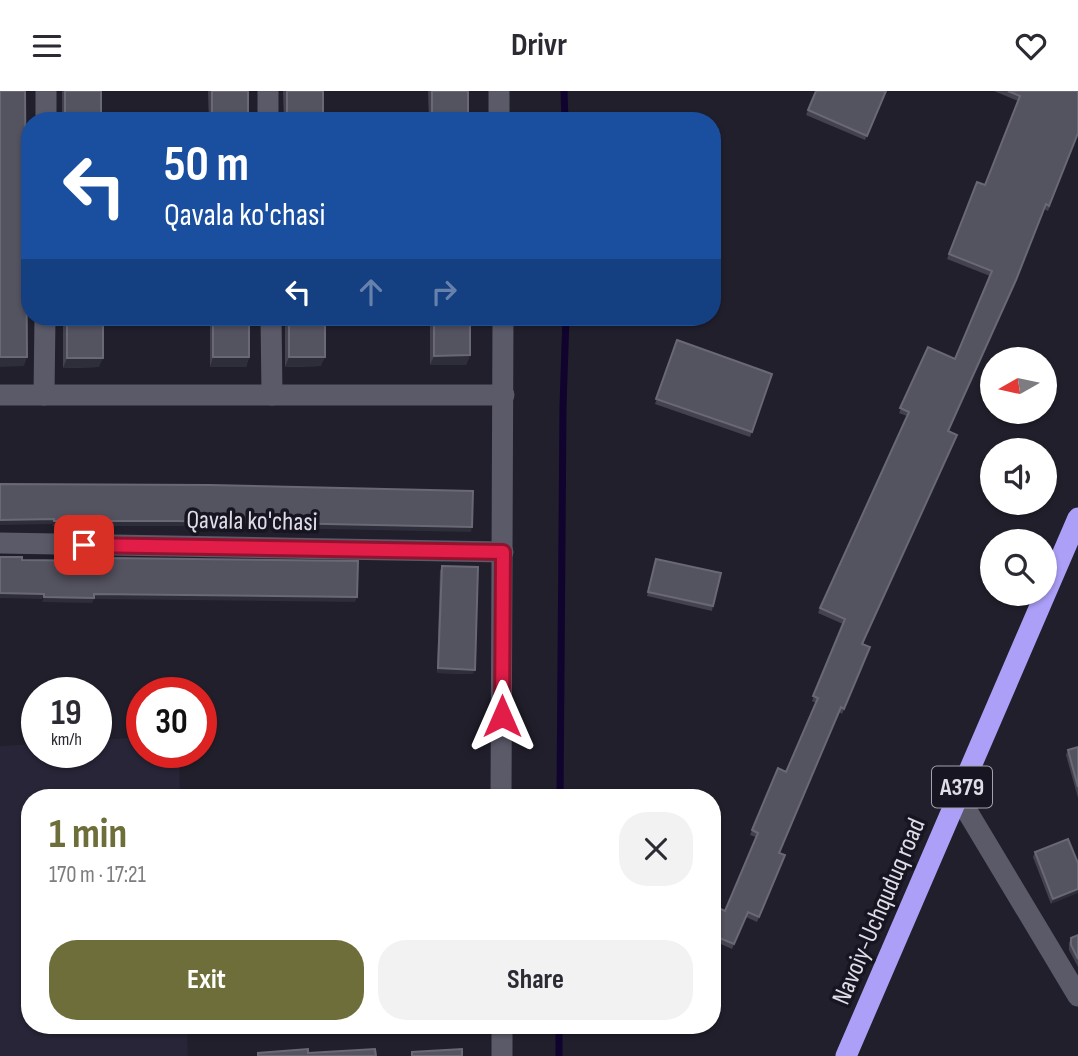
<!DOCTYPE html>
<html lang="en">
<head>
<meta charset="utf-8">
<style>
	body { margin:0; font-family:"Sofia Sans Condensed",sans-serif; background:#f2f2f3; color:#2b2b33; height:100vh; display:flex; flex-direction:column; font-size:26px; white-space:nowrap }
	* { box-sizing:border-box; margin:0 }
	p { font-size:23px; color:#7c7c81 }
	.icon { flex:none; width:38px; height:38px; fill:none; stroke:currentColor; stroke-width:2; stroke-linecap:round; stroke-linejoin:round }
	.map { position:relative; flex:1; overflow:hidden }
	.drawer { position:absolute; left:21px; top:698px; width:700px; height:245px; display:flex; flex-direction:column; background:#fff; border-radius:28px; box-shadow:0 2px 5px #0004 }
	.drawer>* { flex:none }
	.banner { position:absolute; left:21px; top:21px; width:700px; height:214px; border-radius:28px; box-shadow:0 2px 5px #0004; background:#1a4fa0; color:#fff; overflow:hidden }
	.needle { width:46px; rotate:261deg }
	.controls { position:absolute; left:980px; top:256px; display:grid; gap:14px }
	.controls a { display:grid; place-items:center; width:77px; height:77px; border-radius:50%; background:#fff; box-shadow:0 2px 5px #0004; font-size:35px }
	.speed { position:absolute; left:21px; top:586px; display:flex; gap:14px; font-size:35px; font-weight:700; text-align:center }
	.speed>* { display:grid; place-content:center; width:91px; height:91px; border-radius:50%; background:#fff; box-shadow:0 2px 5px #0004; line-height:1 }
	.speed small { font-size:18px; font-weight:400 }
	.speed .limit { border:10px solid #d22; background:#fff; color:#111 }
	.pin { position:absolute; display:grid; place-items:center; width:60px; height:60px; color:#fff; margin:-30px; border-radius:14px; box-shadow:0 4px 10px #0006 }
	.me { position:absolute; width:77px; margin:-38px; rotate:0deg; stroke-linejoin:round; filter:drop-shadow(0 0 5px #0008) }
	.turn { display:flex; align-items:center; gap:24px; height:147px; padding:0 28px; font-size:32px }
	.turn .icon { width:91px; height:91px; stroke-width:2.5 }
	.turn b { display:block; font-size:49px; line-height:60px }
	.lanes { display:flex; align-items:center; height:66px; padding:0 28px; background:#0003; justify-content:center; gap:35px; direction:ltr }
	.lanes .off { opacity:.35 }
	.round { display:grid; place-items:center; flex:none; width:74px; height:74px; border-radius:28px; background:#f2f2f3 }
	.summary { display:flex; align-items:center; justify-content:space-between; height:119px; padding:0 28px }
	h1 { font-size:42px; font-weight:700; line-height:52px; color:#6d6e3a }
	.cta { display:flex; gap:14px; margin-top:auto; padding:14px 28px }
	.cta a { flex:1; height:80px; border-radius:28px; background:#6d6e3a; color:#fff; font-size:28px; font-weight:700; line-height:80px; text-align:center }
	.cta a+a { background:#f2f2f3; color:#2b2b33 }
	header { display:flex; justify-content:space-between; align-items:center; height:91px; padding:0 28px; background:#fff; font-size:32px; font-weight:700 }
	.map>svg:first-child { display:block }
	.built { fill:#272537 }
	.lines { fill:none; stroke-linecap:round; stroke-linejoin:round }
	.stream { stroke:#10032e; stroke-width:7 }
	.street { stroke:#5b5a69; stroke-width:21 }
	.highway { stroke:#ab9ff7; stroke-width:21 }
	.wall { fill:#44424f }
	.shaded-wall { fill:#2e2d3a }
	.building { fill:#545360; stroke:#6a6875; stroke-width:2 }
	.route-casing { stroke:#92132f; stroke-width:18 }
	.route { stroke:#e11d48; stroke-width:12 }
	.labels { text-anchor:middle; stroke-width:7; stroke-linejoin:round; paint-order:stroke }
	.shield { fill:#171521; stroke:#a3a2ac; stroke-width:2 }
	.shield-label { font-size:24px; font-weight:bold; fill:#dfdee7 }
	.street-label { font-size:26px; fill:#dfdee7; stroke:#171521 }
</style>
</head>
<body>
<header><svg class="icon" aria-label="menu" viewBox="0 0 24 24"><path d="M4 6h16M4 12h16M4 18h16"/></svg>Drivr<svg class="icon" aria-label="heart" viewBox="0 0 24 24"><path d="M12 20l-8-8c-3-5 5-10 8-4 3-6 11-1 8 4z"/></svg></header>
<div class="map">
<svg width="1078" height="965" viewBox="0 0 1078 965">
	<rect width="100%" height="100%" fill="#201f2b"/>
	<polygon class="built" points="142,646 142,662 179,662 180,707 30,707 30,934 187,935 188,965 0,965 0,655 37,653 37,662 96,662 96,649"/>
	<g class="lines">
		<g class="stream">
			<polyline points="564,0 565,30"/>
			<polyline points="560,707 563,315 566,226"/>
			<polyline points="559,965 559,934"/>
		</g>
		<g class="street">
			<polyline points="268,0 268,30"/>
			<polyline points="499,0 499,30"/>
			<polyline points="46,30 46,0"/>
			<polyline points="271,226 272,304"/>
			<polyline points="0,304 504,304"/>
			<polyline points="44,304 45,226"/>
			<polyline points="0,452 503,461"/>
			<polyline points="958,705 1078,905"/>
			<polyline points="501,707 503,226"/>
			<polyline points="502,934 502,965"/>
		</g>
		<polyline class="highway" points="846,965 1078,427"/>
	</g>
	<g class="wall">
		<rect x="62" y="0" width="39" height="30"/>
		<polygon points="208,0 248,0 248,30 209,30"/>
		<polygon points="283,0 323,0 323,30 284,30"/>
		<polygon points="428,0 468,0 468,30 429,30"/>
		<polygon points="816,0 886,0 865,49 806,24"/>
		<polygon points="994,0 1078,0 1078,42 1048,120 1044,118 949,340 863,553 870,556 842,623 839,621 779,762 785,764 757,831 746,826 732,858 712,849 712,814 725,820 756,746 750,744 778,677 786,681 816,612 812,610 843,533 818,522 820,517 907,325 899,322 928,256 955,268 990,185 947,168 977,91 985,94 1018,10"/>
		<polygon points="63,226 103,226 99,276 63,277"/>
		<polygon points="210,226 249,226 249,266 246,276 210,276"/>
		<polygon points="285,226 325,226 321,275 285,276"/>
		<polygon points="430,226 470,226 470,264 466,274 430,274"/>
		<polygon points="677,249 772,283 750,346 655,313"/>
		<polygon points="656,468 713,515 712,520 647,505"/>
		<polygon points="442,475 473,583 437,582 440,480"/>
		<polygon points="1078,656 1078,707 1066,664 1068,659"/>
		<polygon points="1035,761 1078,772 1051,813 1033,766"/>
		<polygon points="1078,844 1078,876 1069,859 1069,852 1071,847"/>
	</g>
	<g class="shaded-wall">
		<polygon points="470,264 466,274 430,274 434,265"/>
		<polygon points="0,266 27,266 24,275 0,276"/>
		<polygon points="213,266 249,266 246,276 210,276"/>
		<polygon points="289,266 325,266 321,275 285,276"/>
		<polygon points="67,267 103,267 99,276 63,277"/>
		<polygon points="54,428 52,433 0,434 0,429"/>
		<polygon points="54,430 177,430 472,436 471,441 175,435 52,435"/>
		<polygon points="0,502 44,503 42,508 0,507"/>
		<polygon points="94,503 357,506 355,511 94,508 92,512 42,511 44,506"/>
		<polygon points="438,577 475,579 473,583 437,582"/>
		<polygon points="1078,798 1078,802 1051,813 1053,808"/>
	</g>
	<g class="building">
		<polygon points="0,0 25,0 27,266 0,266"/>
		<rect x="65" y="0" width="36" height="30"/>
		<rect x="212" y="0" width="36" height="30"/>
		<rect x="287" y="0" width="36" height="30"/>
		<rect x="432" y="0" width="36" height="30"/>
		<polygon points="816,0 886,0 867,45 808,19"/>
		<polygon points="1008,0 1078,0 1078,42 1049,115 1046,113 1016,189 948,340 957,344 862,553 870,556 844,618 841,616 779,762 785,764 759,826 748,821 734,853 712,844 712,814 725,820 758,742 752,739 778,677 786,681 818,607 813,605 845,528 820,517 909,321 900,317 928,256 955,268 992,180 949,163 977,91 985,94 1020,5"/>
		<rect x="67" y="226" width="36" height="41"/>
		<rect x="213" y="226" width="36" height="40"/>
		<rect x="289" y="226" width="36" height="40"/>
		<polygon points="434,226 470,226 470,264 434,265"/>
		<polygon points="677,249 772,283 752,341 656,308"/>
		<polygon points="0,393 210,394 473,400 472,436 177,430 54,430 54,428 0,429"/>
		<polygon points="0,466 22,466 22,469 108,470 108,467 358,470 357,506 94,503 94,507 44,506 44,503 0,502"/>
		<polygon points="656,468 721,482 713,515 648,501"/>
		<polygon points="442,475 478,476 475,579 438,577"/>
		<polygon points="1078,656 1078,696 1068,659"/>
		<polygon points="344,701 344,703 404,701 404,704 466,701 466,707 231,707 231,703"/>
		<polygon points="1068,748 1078,772 1078,798 1053,808 1035,761"/>
		<polygon points="1078,844 1078,868 1071,854 1071,847"/>
		<polygon points="308,958 308,962 375,958 376,965 258,965 258,962"/>
		<polygon points="462,958 462,965 412,965 412,961"/>
	</g>
	<g class="lines">
		<defs>
			<polyline id="route" points="84,454 503,461 502,625"/>
		</defs>
		<use href="#route" class="route-casing"/>
		<use href="#route" class="route"/>
	</g>
	<g class="labels">
		<rect class="shield" x="932" y="675.5" width="60" height="41" rx="5"/>
		<g class="shield-label">
			<text x="962" y="704">A379</text>
		</g>
		<g class="street-label">
			<text transform="translate(252 429) rotate(1)" y="9">Qavala ko'chasi</text>
			<text transform="translate(878 820) rotate(-67)" y="9">Navoiy-Uchquduq road</text>
		</g>
	</g>
</svg>
<div class="controls">
<a><svg class="needle" viewBox="-14 -14 28 28"><path d="M0-13l5 13h-10z" fill="#e53935"/><path d="M0 13l5-13h-10z" fill="#7c7c81"/></svg></a>
<a><svg class="icon" aria-label="sound" viewBox="0 0 24 24"><path d="M4 9h4l5-4v14l-5-4H4zM17 9q2 3 0 6"/></svg></a>
<a><svg class="icon" aria-label="search" viewBox="0 0 24 24"><circle cx="10" cy="10" r="6"/><path d="M15 15l6 6"/></svg></a>
</div>
<div class="speed"><div>19<small>km/h</small></div><div class="limit">30</div></div>
<div class="pin" style="left:84px;top:454px;background:#d93025"><svg class="icon" aria-label="arrive" viewBox="0 0 24 24"><path d="M6 21V4h12l-3 4 3 4H6"/></svg></div>
<svg class="me" style="left:502px;top:625px" viewBox="-20 -20 40 40"><path d="M0-17L14 15 0 8-14 15z" fill="#e11d48" stroke="#fff" stroke-width="4"/></svg>
<div class="banner">
<div class="turn"><svg class="icon" aria-label="left" viewBox="0 0 24 24"><path d="M17 20v-9H6M10 6l-5 5 5 5"/></svg><div><b>50 m</b>Qavala ko'chasi</div></div>
<div class="lanes"><svg class="icon" aria-label="left" viewBox="0 0 24 24"><path d="M17 20v-9H6M10 6l-5 5 5 5"/></svg><svg class="icon off" aria-label="ahead" viewBox="0 0 24 24"><path d="M12 20V5M6 11l6-6 6 6"/></svg><svg class="icon off" aria-label="right" viewBox="0 0 24 24"><path d="M7 20v-9h11M14 6l5 5-5 5"/></svg></div>
</div>
<section class="drawer">
<div class="summary"><div><h1>1 min</h1><p>170 m · 17:21</p></div><a class="round"><svg class="icon" aria-label="close" viewBox="0 0 24 24"><path d="M6 6l12 12M18 6L6 18"/></svg></a></div>
<div class="cta"><a>Exit</a><a>Share</a></div>
</section>
</div>
</body>
</html>
